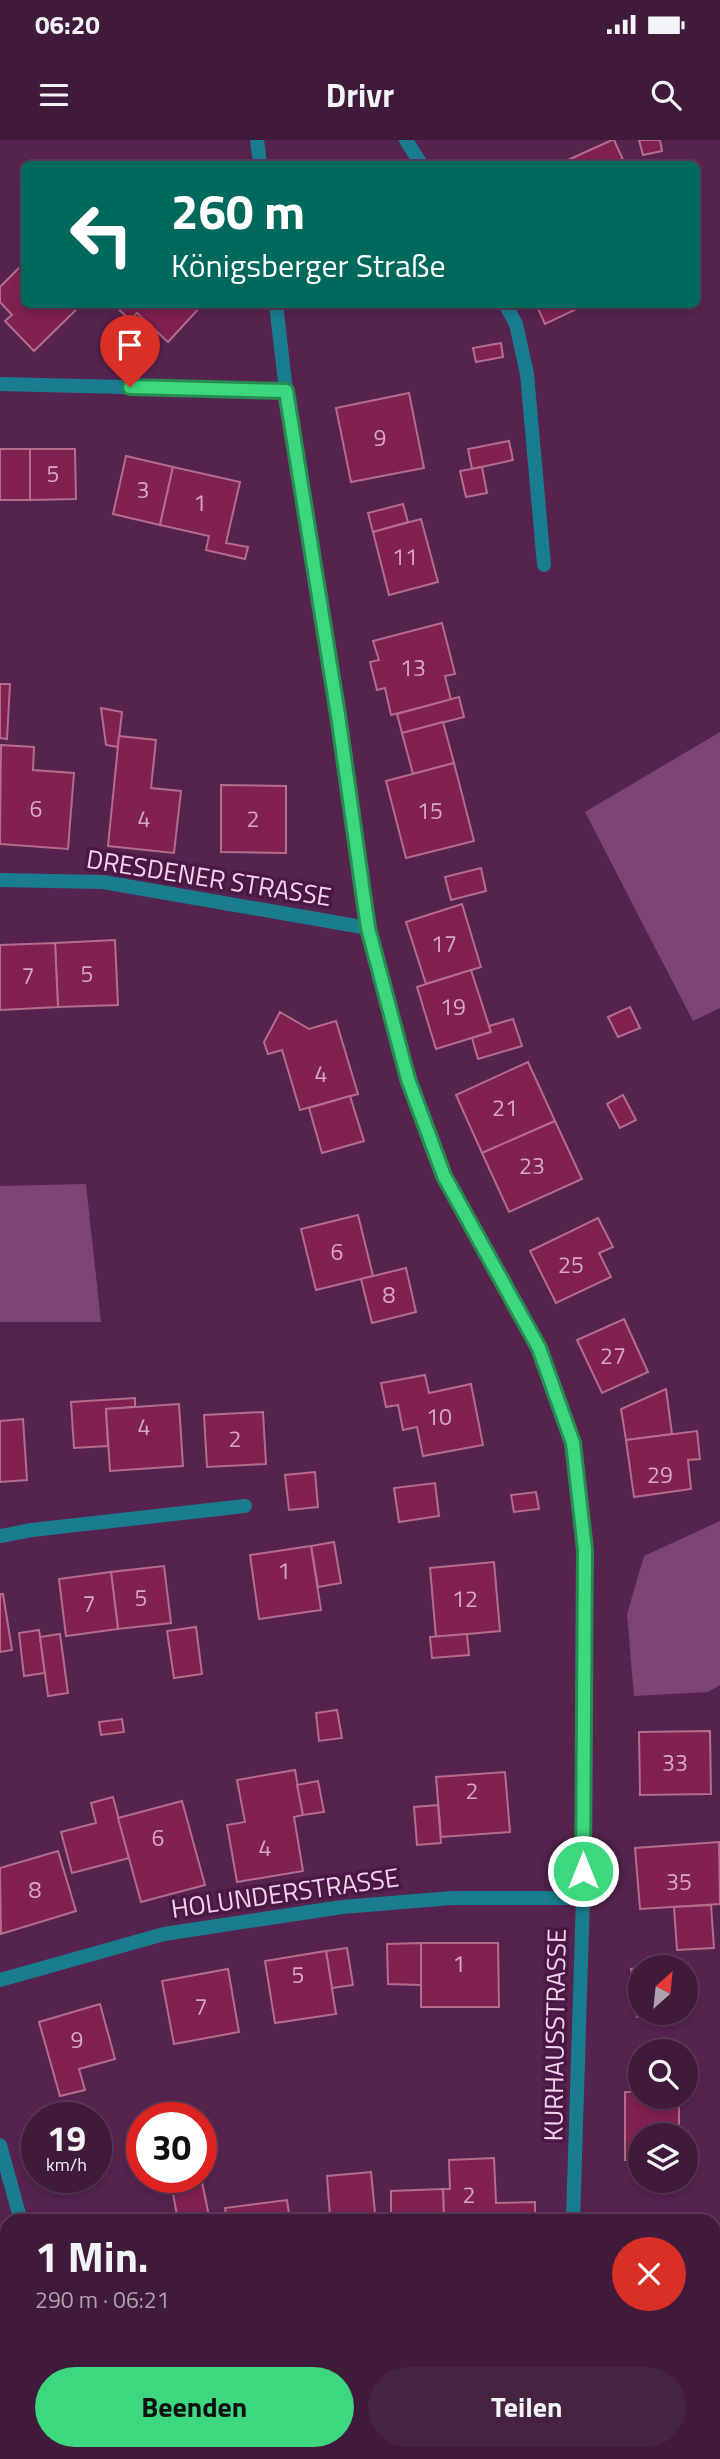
<!DOCTYPE html>
<html lang="de">
<head>
<meta charset="utf-8">
<style>
	body { margin:0; font-family:"Titillium Web",sans-serif; background:#472342; color:#f1f3f6; height:100vh; display:flex; flex-direction:column; font-size:26px; white-space:nowrap }
	* { box-sizing:border-box; margin:0 }
	p { font-size:23px; color:#aea1af }
	.icon { flex:none; width:38px; height:38px; fill:none; stroke:currentColor; stroke-width:2; stroke-linecap:round; stroke-linejoin:round }
	.map { position:relative; flex:1; overflow:hidden }
	.panel { position:absolute; left:0px; top:2074px; width:721px; height:247px; display:flex; flex-direction:column; background:#401a3b; border-radius:21px 21px 0 0; box-shadow:0 4px 10px #0003,0 0 0 2px #593855 }
	.panel>* { flex:none }
	.guide { position:absolute; left:21px; top:21px; width:679px; height:147px; border-radius:10px; box-shadow:0 4px 10px #0003,0 0 0 2px #593855; background:#00695c; color:#fff; overflow:hidden }
	.needle { width:46px; rotate:27deg }
	.fabs { position:absolute; left:628px; top:1815px; display:grid; gap:14px }
	.fabs a { display:grid; place-items:center; width:70px; height:70px; border-radius:50%; background:#401a3b; box-shadow:0 4px 10px #0003,0 0 0 2px #593855; font-size:35px }
	.speed { position:absolute; left:21px; top:1962px; display:flex; gap:14px; font-size:35px; font-weight:700; text-align:center }
	.speed>* { display:grid; place-content:center; width:91px; height:91px; border-radius:50%; background:#401a3b; box-shadow:0 4px 10px #0003,0 0 0 2px #593855; line-height:1 }
	.speed small { font-size:18px; font-weight:400 }
	.speed .limit { border:10px solid #d22; background:#fff; color:#111 }
	.pin { position:absolute; display:grid; place-items:center; width:60px; height:60px; color:#fff; margin:-72px -30px; border-radius:50% 50% 50% 0; rotate:-45deg; box-shadow:0 0 7px #0007 }
	.pin .icon { rotate:45deg }
	.me { position:absolute; width:77px; margin:-38px; rotate:0deg; stroke-linejoin:round; filter:drop-shadow(0 0 5px #0008) }
	.turn { display:flex; align-items:center; gap:24px; height:147px; padding:0 35px; font-size:32px }
	.turn .icon { width:91px; height:91px; stroke-width:2.5 }
	.turn b { display:block; font-size:49px; line-height:60px }
	.round { display:grid; place-items:center; flex:none; width:74px; height:74px; border-radius:37px; background:#472342 }
	.summary { display:flex; align-items:center; justify-content:space-between; height:119px; padding:0 35px }
	h1 { font-size:42px; font-weight:700; line-height:52px }
	.primary-button { display:flex; gap:14px; margin-top:auto; padding:14px 35px }
	.primary-button a { flex:1; height:80px; border-radius:42px; background:#3cd77e; color:#111; font-size:28px; font-weight:700; line-height:80px; text-align:center }
	.primary-button a+a { background:#472342; color:#f1f3f6 }
	.status { display:flex; justify-content:space-between; align-items:center; height:49px; padding:0 35px; background:#401a3b; direction:ltr }
	.status svg { height:19px; fill:currentColor }
	header { display:flex; justify-content:space-between; align-items:center; height:91px; padding:0 35px; background:#401a3b; font-size:32px; font-weight:700 }
	.map>svg:first-child { display:block }
	.green { fill:#7b4673 }
	.building { fill:#802152; stroke:#b46d8b; stroke-width:2 }
	.lines { fill:none; stroke-linecap:round; stroke-linejoin:round }
	.service { stroke:#1a7d8f; stroke-width:14 }
	.minor { stroke:#1a7d8f; stroke-width:14 }
	.route-casing { stroke:#278c52; stroke-width:18 }
	.route { stroke:#3cd77e; stroke-width:12 }
	.labels { text-anchor:middle; stroke-width:7; stroke-linejoin:round; paint-order:stroke }
	.number-label { font-size:23px; fill:#d7a7c6 }
	.street-label { font-size:26px; fill:#f4d4ed; stroke:#4b1844 }
</style>
</head>
<body>
<div class="status"><b>06:20</b><svg viewBox="0 0 49 12"><path d="M0 12V9h3v3zM5 12V6h3v6zM10 12V3h3v9zM15 12V0h3v12zM26 1h20v11H26zM47 4h2v5h-2z"/></svg></div>
<header><svg class="icon" aria-label="menu" viewBox="0 0 24 24"><path d="M4 6h16M4 12h16M4 18h16"/></svg>Drivr<svg class="icon" aria-label="search" viewBox="0 0 24 24"><circle cx="10" cy="10" r="6"/><path d="M15 15l6 6"/></svg></header>
<div class="map">
<svg width="720" height="2319" viewBox="0 0 720 2319">
	<rect width="100%" height="100%" fill="#56234f"/>
	<g class="green">
		<polygon points="720,592 720,868 693,881 585,672"/>
		<polygon points="86,1044 101,1182 0,1182 0,1046"/>
		<polygon points="720,1381 720,1545 708,1552 634,1556 627,1474 644,1416"/>
	</g>
	<g class="building">
		<polygon points="614,0 625,24 559,24 612,0"/>
		<polygon points="639,0 660,0 662,11 643,15"/>
		<polygon points="24,123 24,164 82,164 34,211 5,181 12,175 0,162 0,147"/>
		<polygon points="113,164 203,164 168,202 137,173 130,180"/>
		<polygon points="536,164 587,164 545,184"/>
		<polygon points="501,203 503,217 476,222 473,208"/>
		<polygon points="409,253 424,328 351,342 336,268"/>
		<polygon points="509,301 513,320 472,329 468,309"/>
		<rect x="0" y="309" width="30" height="51"/>
		<polygon points="30,309 75,309 76,359 30,360"/>
		<polygon points="126,316 173,327 160,385 113,374"/>
		<polygon points="173,327 240,342 226,403 248,407 245,419 206,410 209,396 160,385"/>
		<polygon points="482,327 487,353 466,357 460,331"/>
		<polygon points="403,364 408,382 373,392 368,373"/>
		<polygon points="421,379 438,442 389,455 373,392"/>
		<polygon points="442,483 455,534 445,536 451,560 391,575 385,548 377,550 370,522 379,520 373,501"/>
		<polygon points="0,544 10,544 7,599 0,598"/>
		<polygon points="459,557 464,577 402,593 397,574"/>
		<polygon points="101,568 122,572 118,607 106,605"/>
		<polygon points="443,582 454,623 413,634 402,593"/>
		<polygon points="119,596 156,600 151,648 181,651 174,713 108,706"/>
		<polygon points="1,605 34,607 33,630 74,633 68,709 0,704"/>
		<polygon points="454,623 474,701 406,718 386,641"/>
		<polygon points="221,645 286,646 286,713 221,712"/>
		<polygon points="481,728 486,751 451,760 445,737"/>
		<polygon points="462,764 481,827 426,844 406,782"/>
		<polygon points="115,800 118,865 58,867 55,803"/>
		<polygon points="55,803 58,867 0,870 0,805"/>
		<polygon points="471,830 491,892 436,909 417,847"/>
		<polygon points="630,867 640,888 618,897 608,877"/>
		<polygon points="280,872 309,889 336,881 358,954 300,970 282,910 268,914 264,902"/>
		<polygon points="513,879 522,906 478,919 472,898 491,892 489,886"/>
		<polygon points="528,922 555,981 482,1013 456,955"/>
		<polygon points="623,955 636,980 620,988 607,964"/>
		<polygon points="350,956 364,1001 322,1013 309,968"/>
		<polygon points="555,981 582,1039 509,1072 482,1013"/>
		<polygon points="358,1075 373,1136 316,1150 301,1089"/>
		<polygon points="598,1078 613,1107 599,1113 611,1137 556,1163 530,1111"/>
		<polygon points="406,1128 416,1172 372,1183 361,1139"/>
		<polygon points="624,1179 648,1232 602,1253 577,1200"/>
		<polygon points="425,1235 429,1253 471,1244 483,1305 423,1316 417,1287 403,1290 398,1265 386,1267 381,1243"/>
		<polygon points="666,1249 672,1294 626,1300 621,1269"/>
		<polygon points="135,1258 135,1267 106,1269 108,1306 74,1308 71,1262"/>
		<polygon points="179,1264 183,1326 110,1331 106,1269"/>
		<polygon points="263,1272 266,1324 207,1327 204,1275"/>
		<polygon points="23,1279 27,1340 0,1342 0,1281"/>
		<polygon points="697,1291 700,1319 688,1320 691,1349 634,1357 626,1300"/>
		<polygon points="315,1332 318,1367 289,1370 285,1335"/>
		<polygon points="435,1343 439,1376 399,1382 394,1348"/>
		<polygon points="536,1352 539,1369 514,1372 511,1355"/>
		<polygon points="334,1402 341,1443 318,1447 311,1406"/>
		<polygon points="311,1406 321,1470 259,1479 250,1415"/>
		<polygon points="494,1422 500,1491 436,1497 430,1428"/>
		<polygon points="164,1426 171,1483 118,1489 111,1432"/>
		<polygon points="111,1432 118,1489 66,1496 59,1439"/>
		<polygon points="0,1454 3,1454 12,1510 0,1512"/>
		<polygon points="196,1487 202,1534 174,1538 167,1491"/>
		<polygon points="39,1490 45,1533 24,1536 19,1493"/>
		<polygon points="60,1494 68,1553 48,1556 40,1497"/>
		<polygon points="467,1494 469,1515 432,1518 430,1497"/>
		<polygon points="337,1570 342,1598 319,1601 316,1573"/>
		<polygon points="122,1579 124,1592 101,1595 99,1582"/>
		<polygon points="710,1591 711,1654 640,1655 639,1592"/>
		<polygon points="295,1630 303,1675 294,1677 303,1731 237,1742 227,1685 245,1682 237,1640"/>
		<polygon points="505,1632 510,1692 441,1697 436,1637"/>
		<polygon points="318,1641 324,1672 303,1675 297,1645"/>
		<polygon points="113,1657 129,1718 72,1733 61,1692 96,1683 91,1663"/>
		<polygon points="182,1661 205,1745 141,1762 118,1678"/>
		<polygon points="438,1665 441,1703 417,1705 414,1667"/>
		<polygon points="719,1702 720,1764 640,1769 635,1708"/>
		<polygon points="58,1711 76,1771 1,1794 0,1728"/>
		<polygon points="711,1765 714,1808 677,1810 674,1767"/>
		<polygon points="421,1803 421,1845 388,1844 387,1804"/>
		<polygon points="421,1803 498,1803 499,1867 421,1867"/>
		<polygon points="347,1808 353,1845 332,1848 326,1811"/>
		<polygon points="326,1811 336,1874 275,1883 265,1821"/>
		<polygon points="640,1828 640,1872 680,1872 637,1877 631,1829"/>
		<polygon points="228,1829 239,1892 174,1904 162,1841"/>
		<polygon points="100,1864 115,1919 79,1929 85,1950 60,1956 39,1882"/>
		<polygon points="625,1952 640,1952 640,1956 679,1956 679,1995 640,1995 640,2020 625,2020"/>
		<polygon points="494,2018 496,2063 535,2062 535,2081 444,2081 443,2049 450,2049 449,2020"/>
		<polygon points="371,2032 375,2073 330,2076 327,2036"/>
		<polygon points="170,2037 201,2037 210,2081 178,2081"/>
		<polygon points="443,2049 444,2081 391,2081 391,2051"/>
		<polygon points="287,2060 290,2081 227,2081 225,2068"/>
		<polygon points="0,2214 7,2239 7,2259 0,2261"/>
		<polygon points="7,2308 7,2314 28,2314 30,2319 0,2319 0,2310"/>
		<polygon points="600,2314 664,2314 663,2319 600,2319"/>
	</g>
	<g class="lines">
		<g class="service">
			<polyline points="406,0 421,24"/>
			<polyline points="505,164 516,184 527,234 544,425"/>
		</g>
		<g class="minor">
			<polyline points="257,0 260,24"/>
			<polyline points="276,164 286,251 338,575 368,788 408,939 444,1036 539,1207 574,1303 585,1410 583,1758 573,2081"/>
			<polyline points="0,244 286,251"/>
			<polyline points="0,740 103,742 368,788"/>
			<polyline points="0,1396 32,1390 245,1366"/>
			<polyline points="0,1840 164,1794 342,1767 452,1758 583,1758"/>
			<polyline points="0,2005 21,2081"/>
			<polyline points="84,2314 85,2319"/>
			<polyline points="533,2319 534,2314"/>
		</g>
	</g>
	<g class="lines">
		<defs>
			<polyline id="route" points="130,247 286,251 338,575 368,788 408,939 444,1036 539,1208 573,1303 585,1410 583,1731"/>
		</defs>
		<use href="#route" class="route-casing"/>
		<use href="#route" class="route"/>
	</g>
	<g class="labels">
		<g class="number-label">
			<text x="380" y="306">9</text>
			<text x="53" y="342">5</text>
			<text x="143" y="358">3</text>
			<text x="200" y="371">1</text>
			<text x="405" y="425">11</text>
			<text x="413" y="536">13</text>
			<text x="36" y="677">6</text>
			<text x="430" y="679">15</text>
			<text x="144" y="687">4</text>
			<text x="253" y="687">2</text>
			<text x="444" y="812">17</text>
			<text x="87" y="842">5</text>
			<text x="28" y="844">7</text>
			<text x="453" y="875">19</text>
			<text x="321" y="942">4</text>
			<text x="505" y="976">21</text>
			<text x="532" y="1034">23</text>
			<text x="337" y="1120">6</text>
			<text x="571" y="1133">25</text>
			<text x="389" y="1163">8</text>
			<text x="613" y="1224">27</text>
			<text x="439" y="1285">10</text>
			<text x="144" y="1295">4</text>
			<text x="235" y="1307">2</text>
			<text x="660" y="1343">29</text>
			<text x="284" y="1439">1</text>
			<text x="141" y="1466">5</text>
			<text x="465" y="1467">12</text>
			<text x="89" y="1472">7</text>
			<text x="675" y="1631">33</text>
			<text x="472" y="1659">2</text>
			<text x="158" y="1706">6</text>
			<text x="265" y="1716">4</text>
			<text x="679" y="1750">35</text>
			<text x="35" y="1758">8</text>
			<text x="459" y="1832">1</text>
			<text x="298" y="1843">5</text>
			<text x="201" y="1875">7</text>
			<text x="77" y="1908">9</text>
			<text x="469" y="2063">2</text>
		</g>
		<g class="street-label">
			<text transform="translate(209 738) rotate(9)" y="9">DRESDENER STRASSE</text>
			<text transform="translate(285 1753) rotate(-8)" y="9">HOLUNDERSTRASSE</text>
			<text transform="translate(555 1895) rotate(-89)" y="9">KURHAUSSTRASSE</text>
		</g>
	</g>
</svg>
<div class="fabs">
<a><svg class="needle" viewBox="-14 -14 28 28"><path d="M0-13l5 13h-10z" fill="#e53935"/><path d="M0 13l5-13h-10z" fill="#aea1af"/></svg></a>
<a><svg class="icon" aria-label="search" viewBox="0 0 24 24"><circle cx="10" cy="10" r="6"/><path d="M15 15l6 6"/></svg></a>
<a><svg class="icon" aria-label="layers" viewBox="0 0 24 24"><path d="M12 4l9 5-9 5-9-5zM3 14l9 5 9-5"/></svg></a>
</div>
<div class="speed"><div>19<small>km/h</small></div><div class="limit">30</div></div>
<div class="pin" style="left:130px;top:247px;background:#d93025"><svg class="icon" aria-label="arrive" viewBox="0 0 24 24"><path d="M6 21V4h12l-3 4 3 4H6"/></svg></div>
<svg class="me" style="left:583px;top:1731px" viewBox="-20 -20 40 40"><circle r="17" fill="#3cd77e" stroke="#fff" stroke-width="3"/><path d="M0-11L8 9 0 5-8 9z" fill="#fff"/></svg>
<div class="guide">
<div class="turn"><svg class="icon" aria-label="left" viewBox="0 0 24 24"><path d="M17 20v-9H6M10 6l-5 5 5 5"/></svg><div><b>260 m</b>Königsberger Straße</div></div>
</div>
<section class="panel">
<div class="summary"><div><h1>1 Min.</h1><p>290 m · 06:21</p></div><a class="round" style="background:#d93025;color:#fff"><svg class="icon" aria-label="close" viewBox="0 0 24 24"><path d="M6 6l12 12M18 6L6 18"/></svg></a></div>
<div class="primary-button"><a>Beenden</a><a>Teilen</a></div>
</section>
</div>
</body>
</html>
